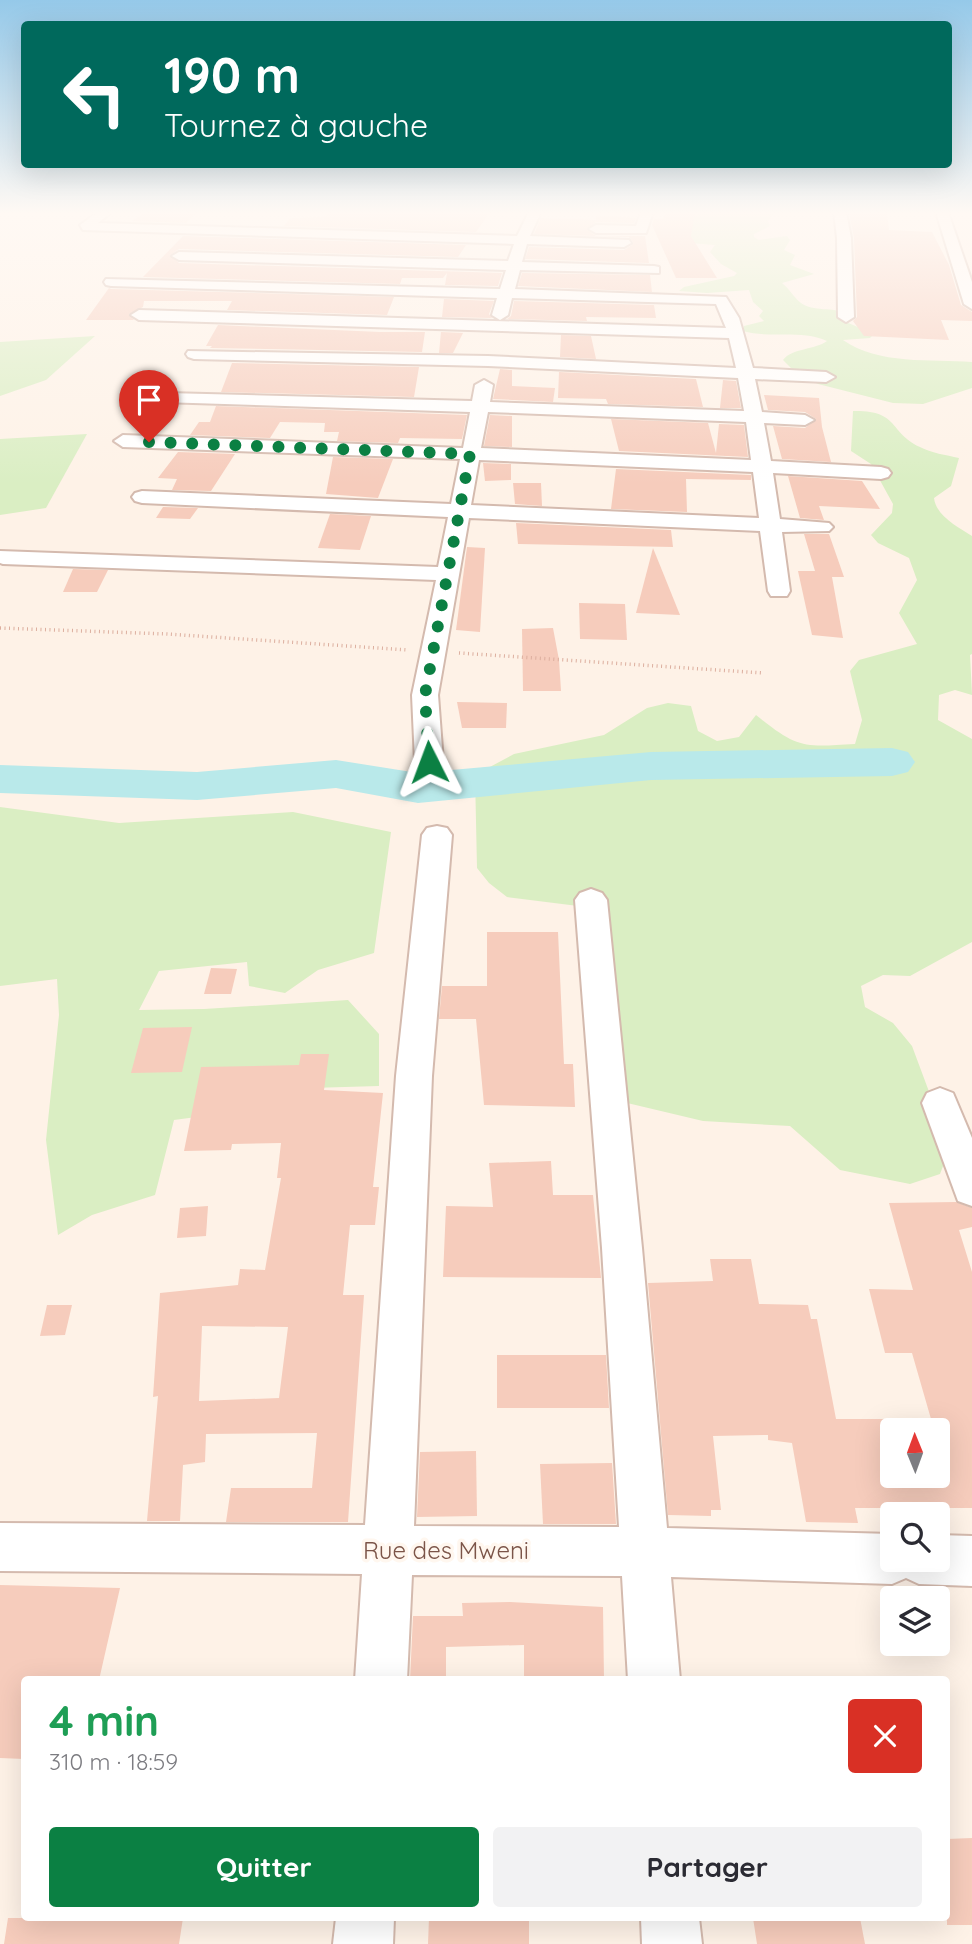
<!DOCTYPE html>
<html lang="fr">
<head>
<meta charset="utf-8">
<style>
	body { margin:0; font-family:Quicksand,sans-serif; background:#f2f2f3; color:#2b2b33; height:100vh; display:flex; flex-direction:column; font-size:26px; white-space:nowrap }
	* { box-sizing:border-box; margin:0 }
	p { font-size:23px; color:#7c7c81 }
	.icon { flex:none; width:38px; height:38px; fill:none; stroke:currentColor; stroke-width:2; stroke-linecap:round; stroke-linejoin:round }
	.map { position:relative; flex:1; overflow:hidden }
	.panel { position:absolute; left:21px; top:1676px; width:929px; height:245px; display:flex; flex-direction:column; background:#fff; border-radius:7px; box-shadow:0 7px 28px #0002 }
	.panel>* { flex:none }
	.banner { position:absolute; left:21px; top:21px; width:931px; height:147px; border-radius:7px; box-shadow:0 7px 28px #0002; background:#00695c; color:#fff; overflow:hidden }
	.needle { width:46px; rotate:359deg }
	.fabs { position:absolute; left:880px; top:1418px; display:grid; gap:14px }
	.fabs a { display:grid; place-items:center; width:70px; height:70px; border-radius:7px; background:#fff; box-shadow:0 7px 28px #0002; font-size:35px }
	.pin { position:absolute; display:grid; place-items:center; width:60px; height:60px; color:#fff; margin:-72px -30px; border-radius:50% 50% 50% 0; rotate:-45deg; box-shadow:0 0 7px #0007 }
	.pin .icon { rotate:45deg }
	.me { position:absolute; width:77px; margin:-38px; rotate:357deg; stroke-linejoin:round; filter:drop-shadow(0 0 5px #0008) }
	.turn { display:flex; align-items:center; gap:24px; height:147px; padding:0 28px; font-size:32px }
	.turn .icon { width:91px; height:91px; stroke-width:2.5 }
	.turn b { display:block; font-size:49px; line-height:60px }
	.round { display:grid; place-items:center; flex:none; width:74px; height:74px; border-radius:7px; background:#f2f2f3 }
	.headline { display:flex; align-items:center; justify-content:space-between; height:119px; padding:0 28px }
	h1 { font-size:42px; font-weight:700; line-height:52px; color:#1e9e55 }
	.cta { display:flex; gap:14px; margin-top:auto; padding:14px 28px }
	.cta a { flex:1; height:80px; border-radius:7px; background:#0b8043; color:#fff; font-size:28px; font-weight:700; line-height:80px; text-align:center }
	.cta a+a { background:#f2f2f3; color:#2b2b33 }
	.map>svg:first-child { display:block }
	.green { fill:#daeec3 }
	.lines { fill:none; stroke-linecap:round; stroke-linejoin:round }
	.river { fill:#b9e9ea; fill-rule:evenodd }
	.building { fill:#f6ccbc; fill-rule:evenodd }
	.street-casing { stroke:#d4baae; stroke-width:4 }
	.path { stroke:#dcae9e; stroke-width:3.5; stroke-dasharray:1 3.5; stroke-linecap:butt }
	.street { fill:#fff; fill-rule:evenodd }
	.route { stroke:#0b8043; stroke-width:12; stroke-dasharray:0 21.6 }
	.labels { text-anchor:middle; stroke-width:7; stroke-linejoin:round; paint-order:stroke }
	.near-street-label { font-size:24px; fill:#7b5448; stroke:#fff7ef }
</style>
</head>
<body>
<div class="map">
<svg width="972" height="1944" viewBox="0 0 972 1944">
	<rect width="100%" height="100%" fill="#fef2e7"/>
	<g class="green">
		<path d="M711,212H775L768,221L770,226L754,234V237L759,240L787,236L790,240L784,250L795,255L790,265L814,274L782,283C790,289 794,298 801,303C813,312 833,307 846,313V322L874,334L870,338L843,340C878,365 931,359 972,362V388L923,404L893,403L818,384L797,374L783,360C792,348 815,350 827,341C801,329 770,339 743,331L744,326L764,321L759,316L763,311L753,302L749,290L707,293L679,291L684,287L734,276L737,273L721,264L710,252L715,245L690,243L672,220Z"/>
		<polygon points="95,336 46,380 0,396 0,342"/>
		<path d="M853,411C900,410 888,432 920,447C931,453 946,455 959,458L951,486L934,498C936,516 958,527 972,536V654L970,655L972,695L955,690L939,695L938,720L972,739V942L910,976L883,975L861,986L865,1007L893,1023L912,1046L950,1148L940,1174L910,1184L840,1170L790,1126L703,1121L623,1102L594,908L507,897L489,883L477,868L475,775L514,754L604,735L647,708L668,703L691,706L698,731L717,741L739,737L756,715C798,749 803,747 855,744L862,720L850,671L859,660L917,644L899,613L917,580L909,558L878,543L871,535L892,513L893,504L871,464L851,451Z"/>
		<polygon points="87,434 46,508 0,515 0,439"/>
		<polygon points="0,807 119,823 293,812 391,832 374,953 318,970 285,993 249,986 247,962 159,971 139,1010 204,1009 348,1000 379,1034 379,1086 276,1089 271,1107 174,1120 155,1195 92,1215 58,1235 46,1140 59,1015 57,979 0,986"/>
	</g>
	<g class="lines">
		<polygon class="river" points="892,748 908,752 915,762 908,772 892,776 651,780 418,803 336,788 197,800 0,793 0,765 197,772 336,760 418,773 651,752"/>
	</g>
	<g class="building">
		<polygon points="145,212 197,212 186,223 132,221"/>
		<polygon points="329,212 490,212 476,232 284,226 290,218 324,217"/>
		<polygon points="666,212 695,212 691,236 717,278 676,278 652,225 654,219 663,219"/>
		<polygon points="849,212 887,212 889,230 932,232 949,265 961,305 972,312 972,321 941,320 949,340 864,336 853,321 857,317 854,238"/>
		<polygon points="596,215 636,218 634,223 596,222 587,230 596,236 645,236 649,263 525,259 529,247 624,250 632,245 633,242 629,237 534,234 541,218 596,220"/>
		<polygon points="183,236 466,245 458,257 179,249 170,255 179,263 502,273 498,286 445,285 447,273 443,278 402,278 400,284 143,277"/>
		<polygon points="522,273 650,275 652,292 518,286"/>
		<polygon points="109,288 111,289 394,297 387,315 227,310 232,301 144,301 143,307 129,314 134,320 86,320"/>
		<polygon points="444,299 494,301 489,314 492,318 442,317"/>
		<polygon points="514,301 654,305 656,318 586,317 587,321 507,319 511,316"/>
		<polygon points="218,325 380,332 425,332 422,352 210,348 212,346 206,346"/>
		<polygon points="441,332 463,333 453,353 439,353"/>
		<polygon points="561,335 591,336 596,359 560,357"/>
		<polygon points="232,363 419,367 414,397 221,392"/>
		<polygon points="500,369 512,370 512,386 555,388 553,402 493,399"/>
		<polygon points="559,372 696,379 703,407 608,404 606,399 558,398"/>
		<polygon points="723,380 736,381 741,408 720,408"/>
		<polygon points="764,395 819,398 822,427 831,462 782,459 773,426 805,428 816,419 805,412 768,410"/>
		<polygon points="216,406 467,415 462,439 400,438 398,443 337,441 339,432 324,432 325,423 280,422 270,438 190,435 199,422 210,422"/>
		<polygon points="490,415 512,416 512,447 484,446"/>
		<polygon points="611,419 708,423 716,453 719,424 744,425 748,457 619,451"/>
		<polygon points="178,452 235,454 211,491 172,490 177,479 158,478"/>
		<polygon points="333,457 393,459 378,498 326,494"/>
		<polygon points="483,463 511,464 511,480 485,481"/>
		<polygon points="616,469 751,475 751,480 686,479 687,512 611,509"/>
		<polygon points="788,476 862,481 880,509 819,506 824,520 800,518"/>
		<polygon points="513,483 541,483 542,506 515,504"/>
		<polygon points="163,507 198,508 190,519 156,518"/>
		<polygon points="330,514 371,516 360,550 318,548"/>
		<polygon points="516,523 671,530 673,547 518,544"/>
		<polygon points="804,534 829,534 844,577 832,577 843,638 812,635 798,571 815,571"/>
		<polygon points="467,547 485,548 480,632 456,630"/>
		<polygon points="653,548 680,615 636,613"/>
		<polygon points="73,569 108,570 97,592 63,592"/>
		<polygon points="579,603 625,604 627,640 580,639"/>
		<polygon points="553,628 559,660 561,691 523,691 522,629"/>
		<polygon points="457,702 507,703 506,728 462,728"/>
		<polygon points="487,932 558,932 564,1064 573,1064 575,1107 484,1105 476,1019 439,1019 442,986 487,986"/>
		<polygon points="211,968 237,969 231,994 204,994"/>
		<polygon points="192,1027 182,1072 131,1073 143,1028"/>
		<path d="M301,1054H329L324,1090L383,1093L373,1187H379L375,1225H350L343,1295H364L348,1522H226L231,1488H312L317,1433L206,1434L205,1462L183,1465L180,1521H147L158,1396L153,1397L160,1293L238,1285L240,1269L265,1270L281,1178H277L281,1143L232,1144L231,1150L184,1151L201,1067L299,1065ZM202,1326L288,1327L279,1398L199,1401Z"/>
		<polygon points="551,1161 553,1195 593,1195 601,1278 443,1277 446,1206 493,1207 489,1163"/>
		<path d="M956,1202L972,1208V1227L959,1230L972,1272V1508H855L858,1523L806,1522L792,1443L768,1440V1435L713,1436L721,1510H711V1516L668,1515L648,1283L713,1281L710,1259H751L759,1304L808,1305L811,1319H817L836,1419H931L912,1353H885L869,1289L913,1290L889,1203ZM892,1430H938V1475H892Z"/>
		<polygon points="208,1206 206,1236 177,1238 180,1208"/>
		<polygon points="47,1305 72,1305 65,1335 40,1336"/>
		<polygon points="497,1355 606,1355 609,1408 497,1408"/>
		<polygon points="476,1451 477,1516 417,1517 420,1452"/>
		<polygon points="612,1463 616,1524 543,1524 540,1464"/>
		<polygon points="0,1585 120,1588 99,1680 24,1680 24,1759 0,1758"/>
		<polygon points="510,1602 603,1607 604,1680 524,1680 524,1645 446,1647 446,1680 410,1680 413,1616 463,1616 462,1603"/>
		<polygon points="972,1838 972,1925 947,1925 947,1839"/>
		<polygon points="8,1918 183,1918 179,1944 4,1944"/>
		<polygon points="429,1918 529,1918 529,1944 428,1944"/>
		<polygon points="753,1918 860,1918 865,1944 757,1944"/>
	</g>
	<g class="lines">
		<defs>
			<g id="street">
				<path d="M98,212H112L98,223L517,236L529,212H541L530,236L629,240L631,243L624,247L527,244L522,262L654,266L659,267V273L520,270L515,289L726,297L739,318L753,368L826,372L835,377L826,382L755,379L762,412L805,415L814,420L805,425L764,423L771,461L881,467L888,469L891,473L888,477L881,479L773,473L780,519L829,523L833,527L829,531L782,532L790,591L787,596H771L768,591L760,531L469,518L438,695L443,762L439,768L429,770L419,768L415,762L412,695L436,580L3,564L0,563V551L438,567L448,517L142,503L135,501L132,497L135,493L142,491L451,504L460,459L123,447L114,441L123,435L463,448L470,412L161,402L158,398L167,393L472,401L475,385L484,380L493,385L490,402L744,411L738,378L488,366L194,359L188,357L186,354L188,351L488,356L736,368L729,338L139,320L131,315L139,310L726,328L716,304L512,298L508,315L500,320L492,315L497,298L111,286L106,285L104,282L106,279L500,289L506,270L179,260L172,256L179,252L508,261L514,244L83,230L80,225ZM488,412L746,422L751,460L481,448ZM479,460L753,472L759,518L471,505Z"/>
				<polygon points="641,212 653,212 646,233 596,233 589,229 596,225 636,226"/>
				<polygon points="834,212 846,212 851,238 854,317 846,322 838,317 837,238"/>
				<polygon points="936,212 948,212 972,282 972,309 964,304"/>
				<polygon points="437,826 447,828 452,835 432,1076 414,1526 619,1527 602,1248 575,900 580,893 591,889 602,893 607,900 642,1248 667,1528 892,1534 892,1559 938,1559 938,1535 972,1536 972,1586 919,1584 906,1578 892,1584 671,1577 680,1680 628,1680 622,1576 412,1575 407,1680 355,1680 362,1574 0,1571 0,1523 365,1525 396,1076 422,835 427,828"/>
				<polygon points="940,1088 953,1093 972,1138 972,1206 958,1201 922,1103 927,1093"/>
				<polygon points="336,1918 394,1918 393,1944 333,1944"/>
				<polygon points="641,1918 699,1918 702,1944 642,1944"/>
			</g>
		</defs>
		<use href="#street" class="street-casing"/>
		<g class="path">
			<polyline points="0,628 167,634 408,650"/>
			<polyline points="459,653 763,673"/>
		</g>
		<use href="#street" class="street"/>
	</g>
	<linearGradient id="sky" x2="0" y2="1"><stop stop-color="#95c9e9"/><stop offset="0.44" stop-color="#fff9f4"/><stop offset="1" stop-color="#fff9f4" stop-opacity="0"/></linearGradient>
	<rect width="972" height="484" fill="url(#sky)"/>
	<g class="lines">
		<polyline class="route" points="149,442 470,454 425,695 429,762"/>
	</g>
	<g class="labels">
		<g class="near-street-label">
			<text x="446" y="1559">Rue des Mweni</text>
		</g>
	</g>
</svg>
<div class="fabs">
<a><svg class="needle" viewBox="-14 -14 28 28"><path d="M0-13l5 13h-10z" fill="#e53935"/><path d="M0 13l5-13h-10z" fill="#7c7c81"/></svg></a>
<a><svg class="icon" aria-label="search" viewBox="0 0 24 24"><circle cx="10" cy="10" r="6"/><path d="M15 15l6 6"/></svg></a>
<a><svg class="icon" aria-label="layers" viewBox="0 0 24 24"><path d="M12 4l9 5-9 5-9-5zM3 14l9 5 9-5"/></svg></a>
</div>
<div class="pin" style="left:149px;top:442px;background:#d93025"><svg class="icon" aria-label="arrive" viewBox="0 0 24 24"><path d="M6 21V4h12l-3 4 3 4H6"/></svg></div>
<svg class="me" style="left:429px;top:762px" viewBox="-20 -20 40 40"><path d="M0-17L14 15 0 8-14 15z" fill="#0b8043" stroke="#fff" stroke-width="4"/></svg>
<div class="banner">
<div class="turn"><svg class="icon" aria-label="left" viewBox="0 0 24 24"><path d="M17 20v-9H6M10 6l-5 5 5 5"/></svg><div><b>190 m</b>Tournez à gauche</div></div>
</div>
<section class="panel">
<div class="headline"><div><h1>4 min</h1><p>310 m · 18:59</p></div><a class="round" style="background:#d93025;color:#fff"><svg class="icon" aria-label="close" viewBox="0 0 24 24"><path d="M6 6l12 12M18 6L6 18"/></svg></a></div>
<div class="cta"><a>Quitter</a><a>Partager</a></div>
</section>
</div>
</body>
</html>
